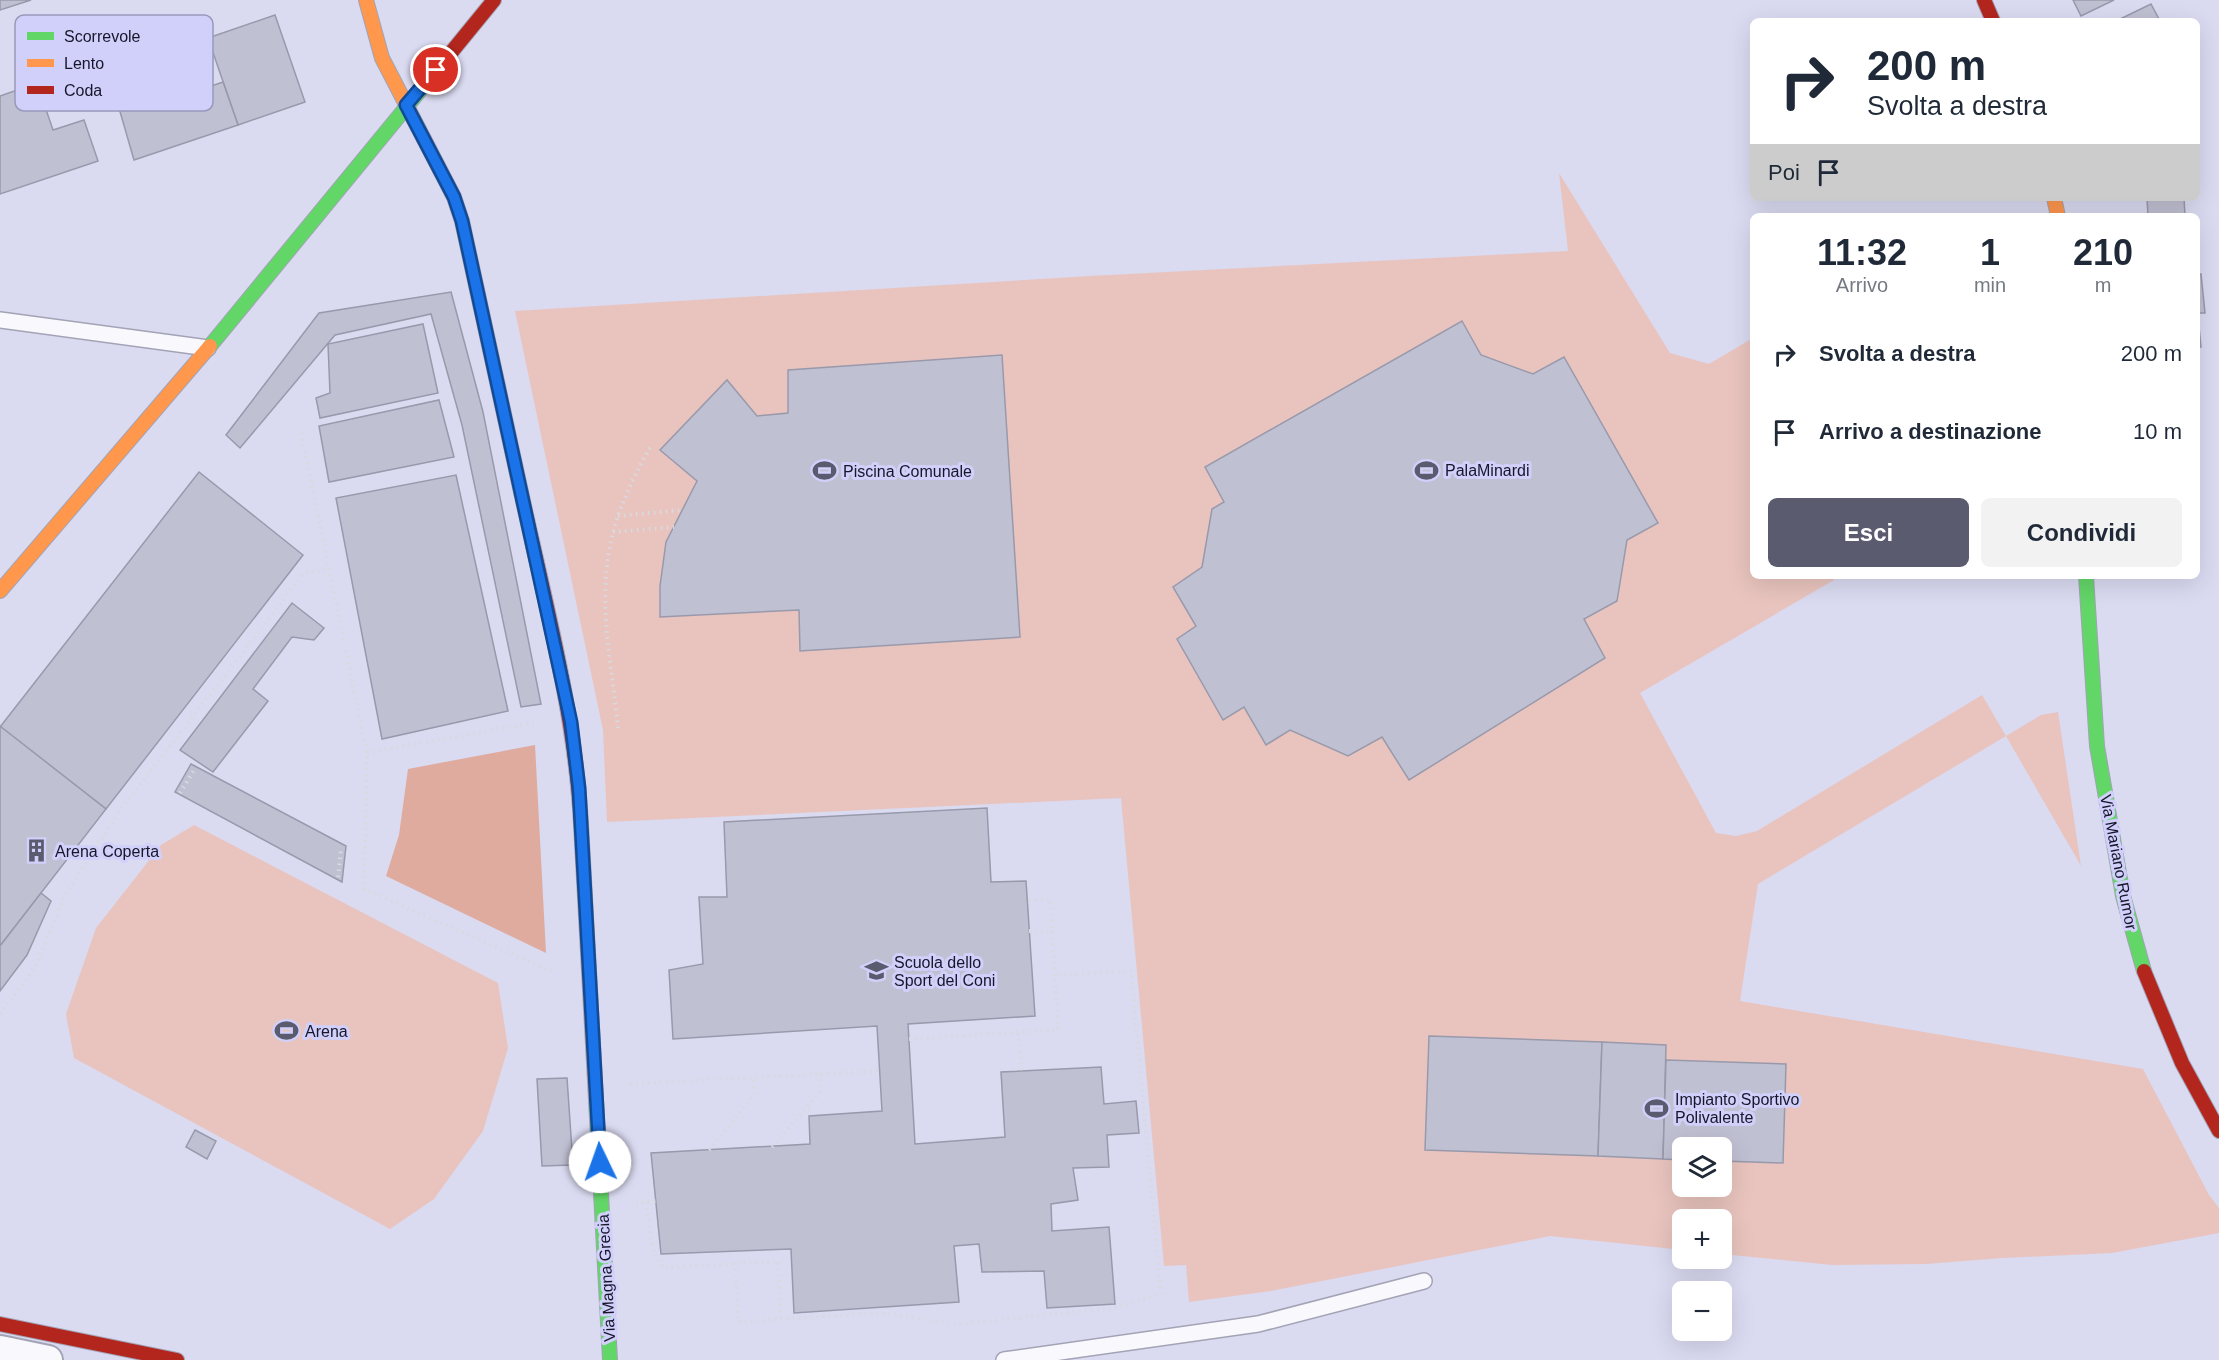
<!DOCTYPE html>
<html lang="it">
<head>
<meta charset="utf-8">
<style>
	body { margin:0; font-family:Helvetica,sans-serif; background:#f2f2f3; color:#1f2937; height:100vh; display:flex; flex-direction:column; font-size:22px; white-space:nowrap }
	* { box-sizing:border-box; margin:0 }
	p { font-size:20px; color:#747a83 }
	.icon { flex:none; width:33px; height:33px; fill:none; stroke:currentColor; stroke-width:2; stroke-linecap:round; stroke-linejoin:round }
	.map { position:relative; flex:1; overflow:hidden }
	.panel { position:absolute; left:1750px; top:213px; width:450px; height:366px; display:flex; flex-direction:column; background:#fff; border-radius:9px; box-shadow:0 6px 24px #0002 }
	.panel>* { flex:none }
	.hud { position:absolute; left:1750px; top:18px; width:450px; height:183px; border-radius:9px; box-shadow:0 6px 24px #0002; background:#fff; color:#1f2937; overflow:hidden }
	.tools { position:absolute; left:1672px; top:1137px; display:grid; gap:12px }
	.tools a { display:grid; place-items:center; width:60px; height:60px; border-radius:9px; background:#fff; box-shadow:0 6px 24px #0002; font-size:30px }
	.pin { position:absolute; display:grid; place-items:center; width:51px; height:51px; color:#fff; margin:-26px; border:3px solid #fff; border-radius:50%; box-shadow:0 2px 6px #0007 }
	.me { position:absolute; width:66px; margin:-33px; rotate:357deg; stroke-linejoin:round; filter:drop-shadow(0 0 4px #0008) }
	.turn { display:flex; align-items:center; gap:21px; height:126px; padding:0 18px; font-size:27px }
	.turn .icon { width:78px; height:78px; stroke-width:2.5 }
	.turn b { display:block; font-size:42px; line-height:51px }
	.then { display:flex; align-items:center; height:57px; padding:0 18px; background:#0003; gap:12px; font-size:22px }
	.eta { display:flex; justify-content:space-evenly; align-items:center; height:102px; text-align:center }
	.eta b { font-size:36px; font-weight:600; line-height:42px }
	.action { display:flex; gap:12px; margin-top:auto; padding:12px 18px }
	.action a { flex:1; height:69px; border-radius:9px; background:#5b5b6f; color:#fff; font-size:24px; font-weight:600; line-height:69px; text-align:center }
	.action a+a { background:#f2f2f3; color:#1f2937 }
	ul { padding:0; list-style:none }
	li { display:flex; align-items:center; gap:18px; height:78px; padding:0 18px }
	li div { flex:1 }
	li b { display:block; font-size:22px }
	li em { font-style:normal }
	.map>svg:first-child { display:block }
	.green { fill:#e9c4be; fill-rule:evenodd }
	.forest { fill:#dfab9e }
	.building { fill:#c0c0d3; stroke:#9999ac; stroke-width:1.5 }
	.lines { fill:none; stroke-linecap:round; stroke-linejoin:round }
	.lane-casing { stroke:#a3a3b6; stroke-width:18 }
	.street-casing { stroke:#a3a3b6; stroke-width:32 }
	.fast-casing { stroke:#a3a3b6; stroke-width:16 }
	.slow-casing { stroke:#a3a3b6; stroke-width:16 }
	.jam-casing { stroke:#a3a3b6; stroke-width:16 }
	.path { stroke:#d9d9e0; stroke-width:4; stroke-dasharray:1.5 4.5; stroke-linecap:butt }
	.lane { stroke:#f9f9fd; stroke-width:15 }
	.street { stroke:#f9f9fd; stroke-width:28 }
	.fast { stroke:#63d668; stroke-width:14 }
	.slow { stroke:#ff974d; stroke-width:14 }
	.jam { stroke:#b3261e; stroke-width:14 }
	.route-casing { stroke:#114b97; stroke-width:15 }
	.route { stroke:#1a73e8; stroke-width:10 }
	.labels { text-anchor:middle; stroke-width:6; stroke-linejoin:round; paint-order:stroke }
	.poi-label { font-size:16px; fill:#171629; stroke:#d0d0fb; text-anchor:start }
	.street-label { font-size:16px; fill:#171629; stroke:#d0d0fb }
	.key { fill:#d0d0fb; stroke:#9898bc; stroke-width:1.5 }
	.key-label { font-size:16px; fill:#171629 }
</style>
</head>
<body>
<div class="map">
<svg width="2219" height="1360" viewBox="0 0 2219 1360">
	<rect width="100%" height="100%" fill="#dadaf1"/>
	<g class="green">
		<path d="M1559,173L1670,353L1709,364L1753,338L1754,576H1832L1834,580L1640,693L1716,833L1736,836L1757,831L1982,695L2006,736L2041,715L2058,712L2081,866L2006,736L1758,884L1740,1001L2143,1069L2209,1195L2219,1208V1233L2112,1253L2002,1258L1926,1264L1832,1265L1722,1254V1220H1683V1250L1550,1236L1271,1291L1189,1302L1186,1265L1164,1266L1121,798L607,822L603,730L515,311L1090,276L1568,251ZM1683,1148H1722V1186H1683Z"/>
		<polygon points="194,825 498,983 508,1048 483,1131 434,1199 390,1229 74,1058 66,1014 96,928 161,845"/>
	</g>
	<polygon class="forest" points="535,745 546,953 386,876 399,835 408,769"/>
	<g class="building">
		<polygon points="0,0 31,0 0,10"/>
		<polygon points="2073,0 2114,0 2081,16"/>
		<polygon points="2151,4 2160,21 2116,21"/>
		<polygon points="275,15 305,102 238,125 208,38"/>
		<polygon points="174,50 191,93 223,82 238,125 134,160 108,70"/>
		<polygon points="37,83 53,130 84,120 98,161 0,194 0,96"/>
		<polygon points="2147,198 2184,198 2185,216 2148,216"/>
		<polygon points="2201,274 2205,313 2198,313 2198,275"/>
		<polygon points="451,292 483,412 541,704 521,707 462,425 431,314 335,335 240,448 226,435 319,313"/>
		<polygon points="2198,316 2201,347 2198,347"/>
		<polygon points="1462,321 1481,355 1533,374 1564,357 1658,523 1627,540 1617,601 1584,619 1605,658 1409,780 1382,737 1348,756 1290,730 1266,745 1244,707 1223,720 1177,639 1196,626 1173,587 1202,567 1212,509 1224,502 1205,467"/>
		<polygon points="423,324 438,393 320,418 316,398 330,393 328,344"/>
		<polygon points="1002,355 1020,637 800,651 799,610 660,617 660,586 666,542 697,481 660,450 727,380 757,416 788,413 788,370"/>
		<polygon points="439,400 454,457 329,482 319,426"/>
		<polygon points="199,472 303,555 106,809 0,727"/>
		<polygon points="456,475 508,711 382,739 336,498"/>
		<polygon points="292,603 324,628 314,640 292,637 253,689 268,701 213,772 180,750"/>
		<polygon points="0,726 106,809 0,946"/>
		<polygon points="191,764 346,846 342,882 175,792"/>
		<polygon points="987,808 991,882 1026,881 1035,1016 908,1024 915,1144 1005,1137 1001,1072 1101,1067 1104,1104 1136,1101 1139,1133 1107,1135 1109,1167 1073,1168 1078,1200 1051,1204 1052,1231 1109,1227 1115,1304 1047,1308 1044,1271 982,1272 979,1244 954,1246 959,1302 794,1313 791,1249 661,1254 651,1153 810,1144 809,1116 882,1111 877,1026 673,1039 669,970 703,964 699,897 727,897 724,822"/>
		<polygon points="41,893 51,901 27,955 0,991 0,946"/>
		<polygon points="1429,1036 1602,1042 1598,1156 1425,1150"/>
		<polygon points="1602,1042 1666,1045 1663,1159 1598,1156"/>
		<polygon points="1666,1060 1786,1064 1783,1163 1722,1161 1722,1148 1683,1148 1683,1160 1663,1159"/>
		<polygon points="567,1078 573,1165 542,1166 537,1079"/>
		<polygon points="195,1130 216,1141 207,1159 186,1147"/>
	</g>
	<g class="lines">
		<defs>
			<g id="lane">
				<polyline points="0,320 208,348"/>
				<polyline points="1004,1360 1258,1324 1424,1281"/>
			</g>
			<polyline id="street" points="0,1350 48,1360"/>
			<g id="fast">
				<polyline points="210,346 427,82"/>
				<polyline points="2086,576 2097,746 2123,896 2144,971"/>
				<polyline points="596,1100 610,1360"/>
			</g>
			<g id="slow">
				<polyline points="366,0 382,58 454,197 462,221 521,492"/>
				<polyline points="2054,198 2058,216"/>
				<polyline points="0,591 210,346"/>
				<polyline points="581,824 596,1100"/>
			</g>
			<g id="jam">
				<polyline points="1984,0 1993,21"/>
				<polyline points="427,82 494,0"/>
				<path d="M521,492C545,602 575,712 581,824"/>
				<polyline points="2144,971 2182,1063 2219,1131"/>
				<polyline points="0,1324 177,1360"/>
			</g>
		</defs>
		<use href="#lane" class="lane-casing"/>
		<use href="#street" class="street-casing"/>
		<use href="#fast" class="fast-casing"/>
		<use href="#slow" class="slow-casing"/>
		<use href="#jam" class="jam-casing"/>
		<g class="path">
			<polyline points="301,433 367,753 364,889 555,973"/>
			<polyline points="618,516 682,510"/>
			<polyline points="613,532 674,527"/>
			<path d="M618,728C612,668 598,605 610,546C617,509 634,477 651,445"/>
			<polyline points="367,753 538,722"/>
			<polyline points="180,793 194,770"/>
			<polyline points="338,877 341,849"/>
			<polyline points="1029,931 1052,931"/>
			<polyline points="0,1014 35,968 65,895 119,812 304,573 329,569"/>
			<polyline points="1018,1033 1022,1071"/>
			<polyline points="909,1039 1058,1030 1050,899 1028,900"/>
			<polyline points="630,1084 879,1071"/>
			<polyline points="772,1147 820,1092 820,1073"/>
			<polyline points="709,1150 754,1095 754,1077"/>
			<polyline points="646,1202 654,1254 663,1268 778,1261 781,1319"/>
			<polyline points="636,1203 656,1201"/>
			<polyline points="735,1263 738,1322 880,1313 958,1324 1114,1308 1161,1294 1131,971 1055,975"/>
		</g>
		<use href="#lane" class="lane"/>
		<use href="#street" class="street"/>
		<use href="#fast" class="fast"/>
		<use href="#slow" class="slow"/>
		<use href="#jam" class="jam"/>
	</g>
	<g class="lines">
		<defs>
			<polyline id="route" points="436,70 406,105 454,197 462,221 571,722 579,788 600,1162"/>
		</defs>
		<use href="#route" class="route-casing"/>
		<use href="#route" class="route"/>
	</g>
	<defs>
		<symbol id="stadium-bare" viewBox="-9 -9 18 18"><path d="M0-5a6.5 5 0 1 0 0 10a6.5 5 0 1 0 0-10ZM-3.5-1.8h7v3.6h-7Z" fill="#5b5b6f" stroke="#d0d0fb" stroke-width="2.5" paint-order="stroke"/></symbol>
		<symbol id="building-bare" viewBox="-9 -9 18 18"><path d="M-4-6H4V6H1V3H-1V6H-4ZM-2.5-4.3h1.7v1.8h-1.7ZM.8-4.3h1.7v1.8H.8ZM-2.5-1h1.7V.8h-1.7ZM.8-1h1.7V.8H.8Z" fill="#5b5b6f" stroke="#d0d0fb" stroke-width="2.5" paint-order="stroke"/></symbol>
		<symbol id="university-bare" viewBox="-9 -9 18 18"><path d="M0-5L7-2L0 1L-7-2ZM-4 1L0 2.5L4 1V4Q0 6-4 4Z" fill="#5b5b6f" stroke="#d0d0fb" stroke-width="2.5" paint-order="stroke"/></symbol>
	</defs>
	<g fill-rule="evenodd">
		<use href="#stadium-bare" x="1410" y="454" width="33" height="33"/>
		<use href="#stadium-bare" x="808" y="454" width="33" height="33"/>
		<use href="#building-bare" x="20" y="834" width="33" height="33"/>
		<use href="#university-bare" x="860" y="954" width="33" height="33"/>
		<use href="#stadium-bare" x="270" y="1014" width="33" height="33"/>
		<use href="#stadium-bare" x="1640" y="1092" width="33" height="33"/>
	</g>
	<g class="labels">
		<g class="poi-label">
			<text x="1445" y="476">PalaMinardi</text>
			<text x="843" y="477">Piscina Comunale</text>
			<text x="55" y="857">Arena Coperta</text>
			<text x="894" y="968">Scuola dello<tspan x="894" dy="18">Sport del Coni</tspan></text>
			<text x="305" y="1037">Arena</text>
			<text x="1675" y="1105">Impianto Sportivo<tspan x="1675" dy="18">Polivalente</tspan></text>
		</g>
		<g class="street-label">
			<text transform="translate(2119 862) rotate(79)" y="6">Via Mariano Rumor</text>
			<text transform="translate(606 1278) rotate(-93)" y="6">Via Magna Grecia</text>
		</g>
	</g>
	<rect x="15" y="15" width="198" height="96" rx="9" class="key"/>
	<rect x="27" y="32" width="27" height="8" fill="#63d668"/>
	<rect x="27" y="59" width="27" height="8" fill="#ff974d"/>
	<rect x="27" y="86" width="27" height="8" fill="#b3261e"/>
	<g class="key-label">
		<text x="64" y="42">Scorrevole</text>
		<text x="64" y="69">Lento</text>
		<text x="64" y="96">Coda</text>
	</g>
</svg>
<div class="tools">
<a><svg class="icon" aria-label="layers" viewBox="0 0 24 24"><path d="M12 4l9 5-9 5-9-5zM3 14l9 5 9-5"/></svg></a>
<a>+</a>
<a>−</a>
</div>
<div class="pin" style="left:436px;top:70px;background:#d93025"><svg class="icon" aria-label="arrive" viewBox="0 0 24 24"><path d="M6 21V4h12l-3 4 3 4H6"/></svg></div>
<svg class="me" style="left:600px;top:1162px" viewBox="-20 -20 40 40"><circle r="19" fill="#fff"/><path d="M0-13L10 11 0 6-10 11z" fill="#1a73e8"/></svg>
<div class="hud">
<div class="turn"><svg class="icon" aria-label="right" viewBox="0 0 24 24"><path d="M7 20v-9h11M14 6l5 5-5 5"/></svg><div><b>200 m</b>Svolta a destra</div></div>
<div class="then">Poi<svg class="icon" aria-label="arrive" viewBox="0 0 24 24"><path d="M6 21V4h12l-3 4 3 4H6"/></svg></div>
</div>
<section class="panel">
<div class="eta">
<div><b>11:32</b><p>Arrivo</p></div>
<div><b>1</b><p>min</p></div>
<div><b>210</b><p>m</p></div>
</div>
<ul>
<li><svg class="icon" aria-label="right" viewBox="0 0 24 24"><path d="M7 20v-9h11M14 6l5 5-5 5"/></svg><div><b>Svolta a destra</b></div><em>200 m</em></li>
<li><svg class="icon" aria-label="arrive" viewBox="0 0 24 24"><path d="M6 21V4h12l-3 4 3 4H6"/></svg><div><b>Arrivo a destinazione</b></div><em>10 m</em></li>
</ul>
<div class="action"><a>Esci</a><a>Condividi</a></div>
</section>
</div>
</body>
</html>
